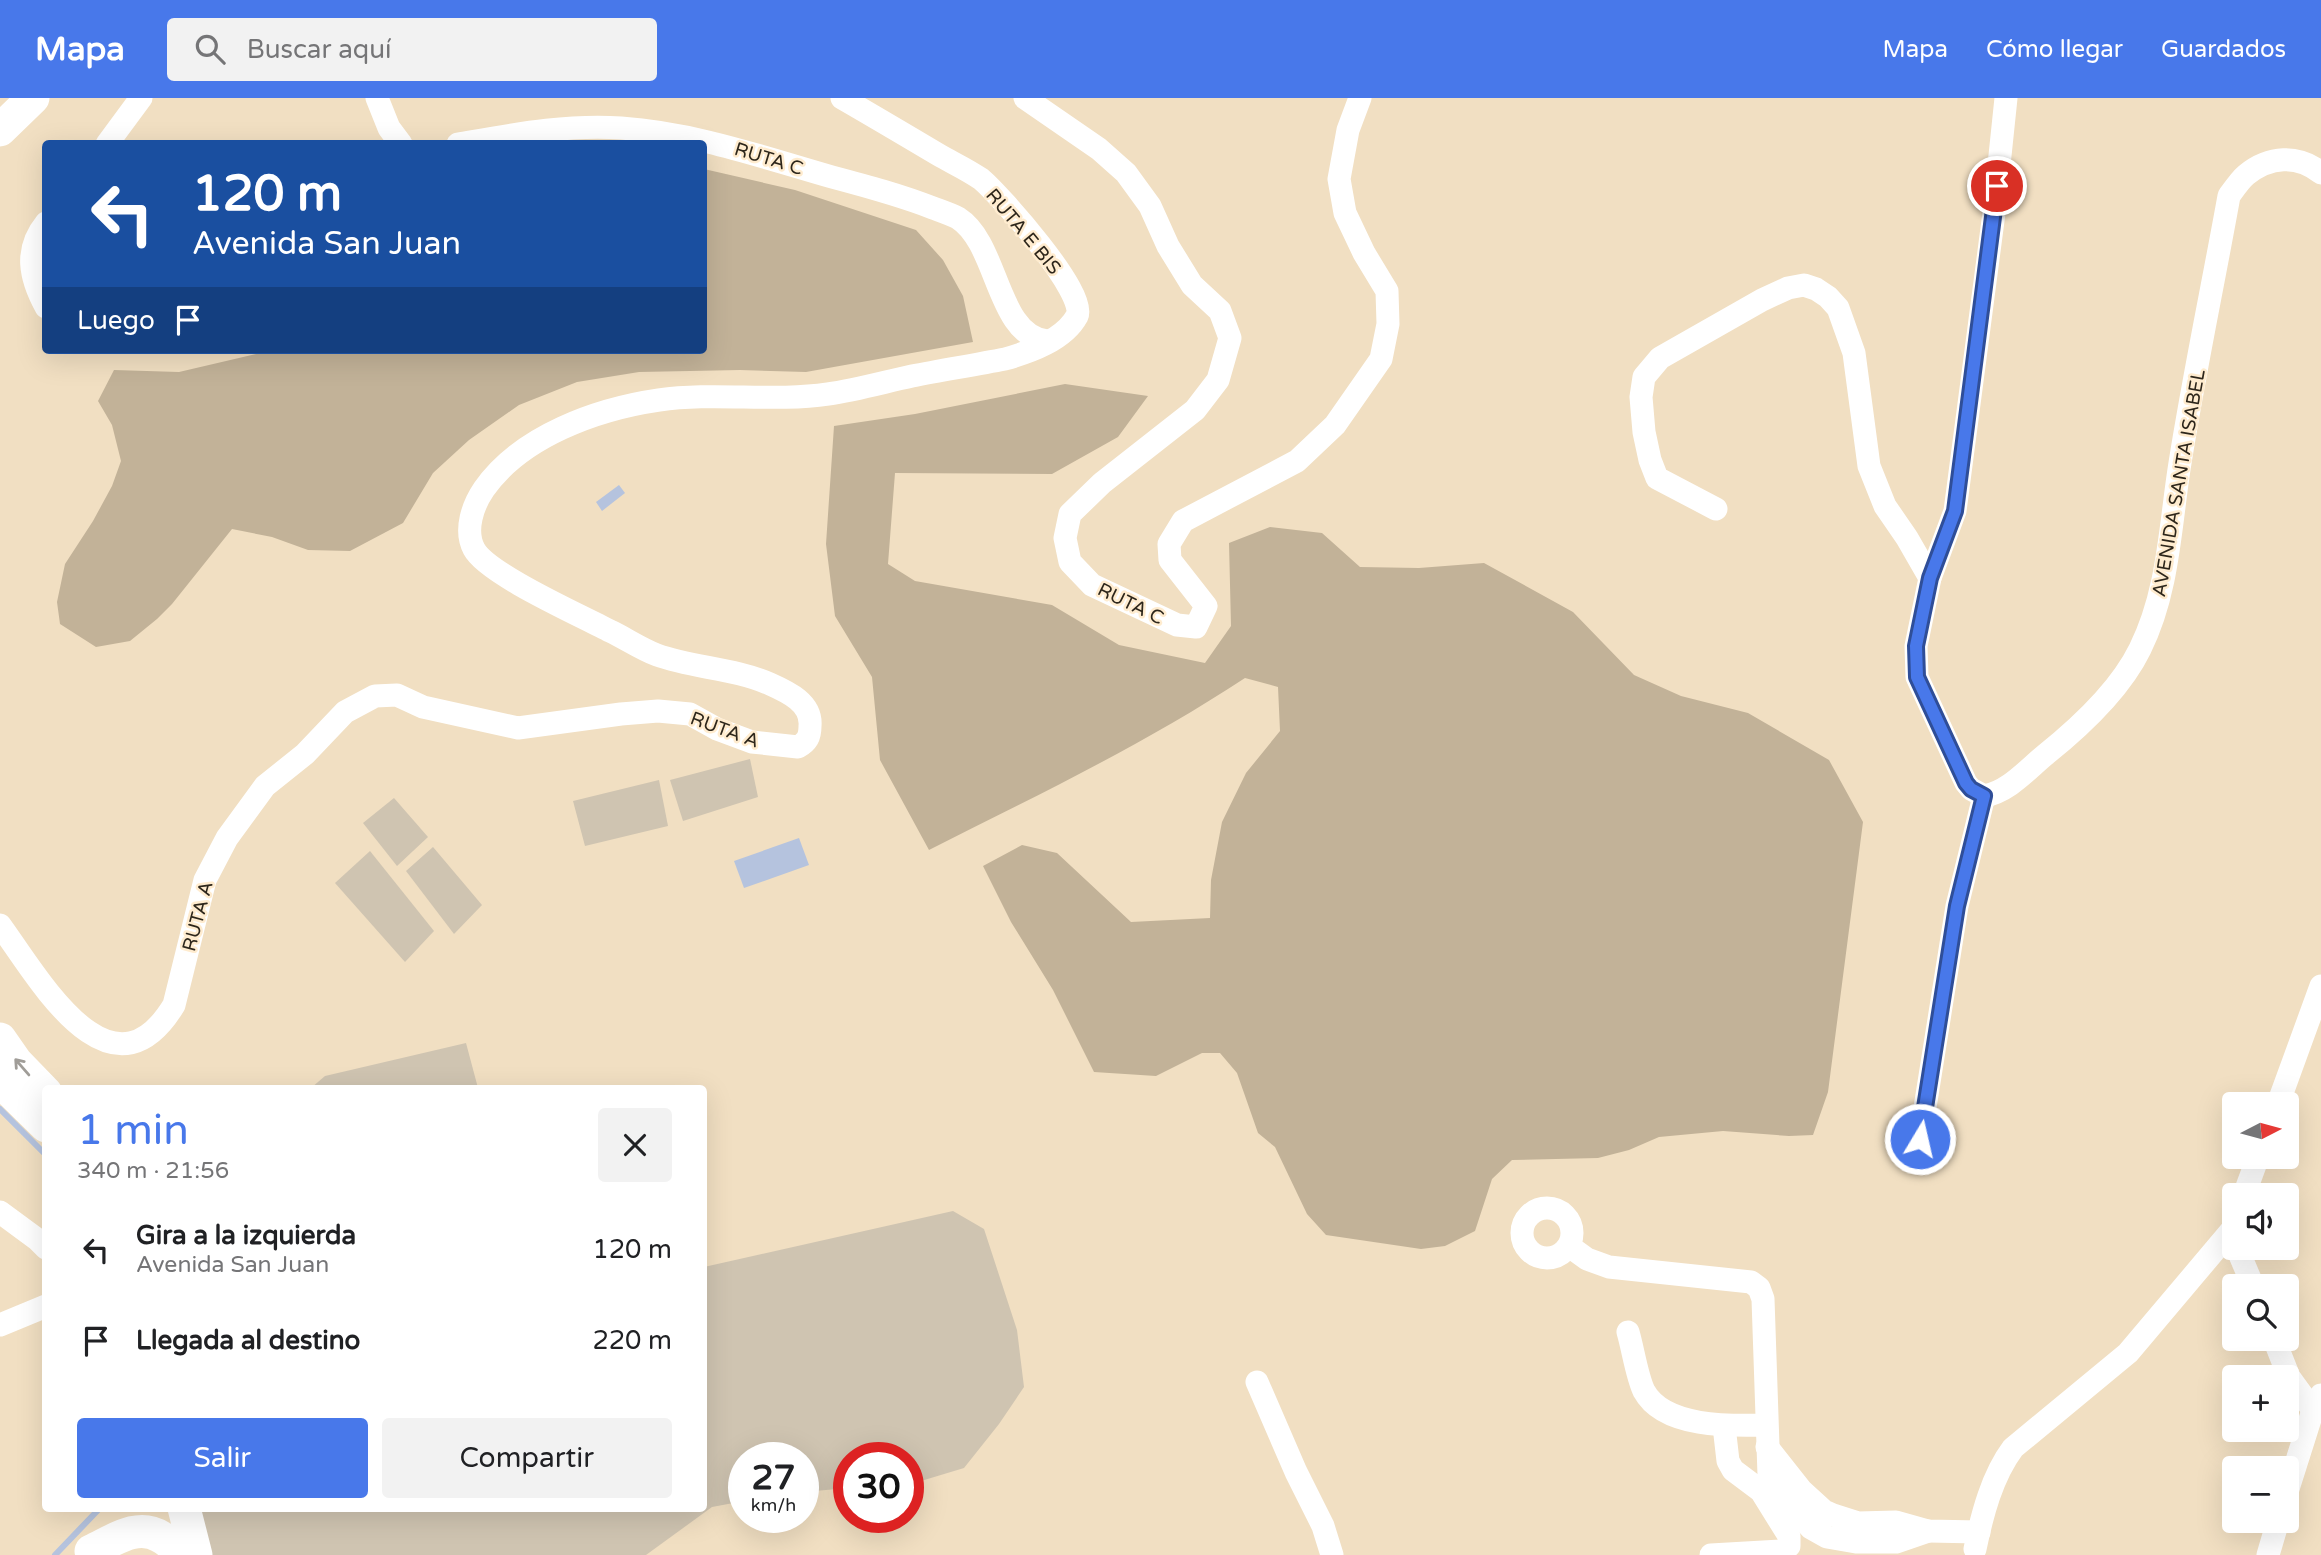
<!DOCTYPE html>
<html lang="es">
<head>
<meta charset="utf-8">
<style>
	body { margin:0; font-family:"Varela Round",sans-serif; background:#f2f2f2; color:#202124; height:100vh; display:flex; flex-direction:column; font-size:26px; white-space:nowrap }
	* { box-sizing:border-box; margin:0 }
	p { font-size:23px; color:#757577 }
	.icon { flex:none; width:38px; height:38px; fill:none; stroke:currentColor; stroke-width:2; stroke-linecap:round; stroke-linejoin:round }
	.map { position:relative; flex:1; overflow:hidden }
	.details { position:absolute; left:42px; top:987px; width:665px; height:427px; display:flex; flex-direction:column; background:#fff; border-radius:7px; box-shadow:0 7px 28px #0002 }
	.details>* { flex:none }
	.banner { position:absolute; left:42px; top:42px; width:665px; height:214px; border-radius:7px; box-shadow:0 7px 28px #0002; background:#1a4fa0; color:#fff; overflow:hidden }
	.needle { width:46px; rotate:84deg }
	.controls { position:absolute; left:2222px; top:994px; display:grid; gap:14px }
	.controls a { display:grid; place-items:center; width:77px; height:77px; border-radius:7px; background:#fff; box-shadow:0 7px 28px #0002; font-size:35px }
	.speed { position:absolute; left:728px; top:1344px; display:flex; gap:14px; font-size:35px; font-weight:700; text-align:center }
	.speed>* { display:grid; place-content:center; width:91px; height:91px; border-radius:50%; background:#fff; box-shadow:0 7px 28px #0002; line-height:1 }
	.speed small { font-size:18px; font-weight:400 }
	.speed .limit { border:10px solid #d22; background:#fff; color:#111 }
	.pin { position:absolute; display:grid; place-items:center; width:60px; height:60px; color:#fff; margin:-30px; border:4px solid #fff; border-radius:50%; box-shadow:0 2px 7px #0007 }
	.me { position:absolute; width:77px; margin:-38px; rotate:9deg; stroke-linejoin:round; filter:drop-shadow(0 0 5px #0008) }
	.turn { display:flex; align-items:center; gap:24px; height:147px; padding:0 35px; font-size:32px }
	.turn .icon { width:91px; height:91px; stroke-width:2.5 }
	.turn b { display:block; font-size:49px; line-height:60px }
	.then { display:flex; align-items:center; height:66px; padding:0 35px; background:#0003; gap:14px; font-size:26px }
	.round { display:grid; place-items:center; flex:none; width:74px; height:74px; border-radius:7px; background:#f2f2f2 }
	.headline { display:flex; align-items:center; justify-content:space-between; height:119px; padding:0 35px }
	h1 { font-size:42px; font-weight:600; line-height:52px; color:#4878ea }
	.button { display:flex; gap:14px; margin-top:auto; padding:14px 35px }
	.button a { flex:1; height:80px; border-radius:7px; background:#4878ea; color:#fff; font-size:28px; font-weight:600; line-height:80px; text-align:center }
	.button a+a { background:#f2f2f2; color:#202124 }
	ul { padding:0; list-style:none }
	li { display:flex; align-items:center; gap:21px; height:91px; padding:0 35px }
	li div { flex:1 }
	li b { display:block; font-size:26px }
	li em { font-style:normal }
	header { display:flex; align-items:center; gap:42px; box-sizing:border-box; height:98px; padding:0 35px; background:#4878ea; color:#fff }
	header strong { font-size:33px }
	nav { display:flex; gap:38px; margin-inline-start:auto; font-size:24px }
	.search { width:490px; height:63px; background:#f2f2f2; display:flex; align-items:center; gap:18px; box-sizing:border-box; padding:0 24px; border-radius:7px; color:#757577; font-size:26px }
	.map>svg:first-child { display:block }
	.green { fill:#cfc4b1 }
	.forest { fill:#c2b298 }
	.water { fill:#b5c3de }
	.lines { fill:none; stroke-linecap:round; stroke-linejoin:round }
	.stream { stroke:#b5c3de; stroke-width:6 }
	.minor { stroke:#fff; stroke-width:23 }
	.secondary { stroke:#fff; stroke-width:33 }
	.oneway { stroke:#a09d98 }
	.route-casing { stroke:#2f4e98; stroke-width:18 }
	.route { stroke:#4878ea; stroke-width:12 }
	.labels { text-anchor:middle; stroke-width:5; stroke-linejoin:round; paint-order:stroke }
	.street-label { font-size:19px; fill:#2d261b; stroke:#ffeccf }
</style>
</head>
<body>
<header>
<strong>Mapa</strong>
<div class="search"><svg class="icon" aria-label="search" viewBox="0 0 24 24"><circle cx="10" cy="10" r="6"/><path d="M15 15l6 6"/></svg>Buscar aquí</div>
<nav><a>Mapa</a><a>Cómo llegar</a><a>Guardados</a></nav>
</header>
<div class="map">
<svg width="2321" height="1457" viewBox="0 0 2321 1457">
	<rect width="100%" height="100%" fill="#f1dfc2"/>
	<g class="green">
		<polygon points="750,661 758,699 683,723 670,682"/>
		<polygon points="659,682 668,728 585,748 573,703"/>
		<polygon points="394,700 428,739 397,768 363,725"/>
		<polygon points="433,749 482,807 454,836 406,773"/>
		<polygon points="370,753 434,833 405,864 335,785"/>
		<polygon points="466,945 478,990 311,990 325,978"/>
		<polygon points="953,1113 984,1131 1017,1232 1024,1289 999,1326 964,1370 921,1383 908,1384 908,1360 849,1360 849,1390 803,1394 803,1360 744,1360 744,1403 712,1409 646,1457 212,1457 194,1411 704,1410 704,1169"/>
	</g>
	<g class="forest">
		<polygon points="704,71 795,92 916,132 943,162 963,198 973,244 806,274 740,272 639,274 577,284 519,307 469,342 433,375 403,425 350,453 308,452 272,439 232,431 172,506 157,521 130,543 96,549 60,526 57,504 65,466 93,423 112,388 121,363 112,327 98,303 114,272 179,274 273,252 704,252"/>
		<path d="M1065,286L1148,298L1118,339L1052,376L895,375L888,466L915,483L1052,507L1119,547L1205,565L1231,528L1229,445L1270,429L1322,435L1360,469L1419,470L1484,465L1573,514L1634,577L1681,598L1748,615L1829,662L1863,724L1828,994L1813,1037L1789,1038L1723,1033L1659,1039L1629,1052L1598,1060L1512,1062L1492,1081L1475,1133L1445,1148L1421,1151L1326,1137L1307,1116L1275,1049L1258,1035L1237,975L1220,955H1202L1156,978L1094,974L1053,892L1011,824L983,768L1022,747L1057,755L1131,824L1210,820L1211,782L1222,724L1246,675L1280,633L1278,589L1245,580C1145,646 1036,698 929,752L880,662L872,579L835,518L826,446L834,328L915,316Z"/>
	</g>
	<g class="water">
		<polygon points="619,387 625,395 602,413 596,404"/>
		<polygon points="799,740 809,767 744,790 734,763"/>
	</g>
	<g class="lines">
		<g class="stream">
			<polyline points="0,1011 46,1057"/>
			<polyline points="55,1457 100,1410"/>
		</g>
		<g class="minor">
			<polyline points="377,0 389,30 401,46"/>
			<polyline points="1025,0 1099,51 1126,75 1150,108 1168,148 1192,187 1220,213 1230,240 1218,282 1195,312 1102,385 1070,416 1065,440 1070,464 1092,487 1177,527 1196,529 1206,508 1170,462 1169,446 1183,423 1297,363 1335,327 1381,261 1388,226 1387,193 1364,155 1345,115 1339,81 1348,32 1360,0"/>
			<polyline points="107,46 141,0"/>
			<path d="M458,46C511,37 567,26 621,30C694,35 762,59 832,79C866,88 900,97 933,110C941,113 950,116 958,120C999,146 996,237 1047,243"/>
			<path d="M46,125C24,152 30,180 46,209"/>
			<polyline points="1716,411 1657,380 1650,362 1644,334 1641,299 1644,279 1660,260 1762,202 1788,190 1804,187 1816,191 1828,199 1838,210 1854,255 1869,368 1885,408 1907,440 1930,480"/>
			<path d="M1984,698C2008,694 2027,672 2045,657C2080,629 2120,592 2140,551C2169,493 2170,427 2180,365C2194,276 2213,187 2229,98C2234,91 2240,82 2246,77C2269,58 2298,56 2321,75"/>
			<polyline points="1984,698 1971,691 1966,685 1917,579 1916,548 1930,480 1955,413 1994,115 2006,0"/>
			<path d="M0,827C38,879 111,1011 174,907L205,782L227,740L265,688L305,656L345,614L375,598L397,597L423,609L518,630L621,616L658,613L690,616L717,631L752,644L798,649C807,644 810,639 810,628C812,605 788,594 770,586C734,570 693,570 657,557C641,551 625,540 610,533C582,518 487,476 474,451C464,432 473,407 484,391C521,338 597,311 659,302C714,294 773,304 828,296C856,292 884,284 912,278C943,272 974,267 1005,261C1030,254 1064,242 1077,218C1088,196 1000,97 981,81C968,72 953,65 939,57C907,38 875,19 842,0"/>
			<polyline points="2278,1006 2321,888"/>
			<polyline points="1920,1041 1957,808 1984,698"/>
			<polyline points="2244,1097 2258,1059"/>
			<circle cx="1547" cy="1135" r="25"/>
			<polyline points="0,1114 38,1142 46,1150"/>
			<polyline points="1569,1148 1587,1161 1609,1169 1751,1184 1759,1190 1763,1201 1769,1377 1786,1402 1811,1430 1827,1439 1856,1444 1896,1444 1928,1433"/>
			<polyline points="2237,1150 2253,1188"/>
			<polyline points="0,1227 46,1208"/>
			<path d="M1628,1234C1633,1251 1637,1279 1644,1293C1664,1330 1731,1328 1766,1327"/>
			<polyline points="2274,1241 2289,1279 2313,1312"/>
			<polyline points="1257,1284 1296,1374 1323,1428 1332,1457"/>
			<polyline points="1767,1349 1801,1392 1824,1413 1833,1417 1858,1425 1896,1424 1928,1433 1979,1434"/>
			<polyline points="2287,1394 2313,1312 2321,1297"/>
			<path d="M1975,1451C1982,1417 1992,1378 2013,1350L2128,1255L2231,1133"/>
			<polyline points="1711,1457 1782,1453 1789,1448 1789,1438 1761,1393 1733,1372 1728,1363 1724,1328"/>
			<polyline points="2268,1457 2278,1423"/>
		</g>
		<g class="secondary">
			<polyline points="0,32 33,0"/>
			<polyline points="0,941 16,964 46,995"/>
			<polyline points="0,983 46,1028"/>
			<polyline points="184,1410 196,1457"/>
			<path d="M91,1453C113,1443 137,1424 161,1439C169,1443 176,1451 183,1457"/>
		</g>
	</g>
	<defs><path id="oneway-shaft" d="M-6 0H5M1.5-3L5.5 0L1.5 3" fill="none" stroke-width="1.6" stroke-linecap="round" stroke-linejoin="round" transform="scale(1.75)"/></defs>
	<use class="oneway" href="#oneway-shaft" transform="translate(22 969) rotate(-131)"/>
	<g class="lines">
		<defs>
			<polyline id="route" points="1920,1041 1957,808 1984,698 1971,691 1966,685 1917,579 1916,548 1930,480 1955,413 1997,88"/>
		</defs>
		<use href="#route" class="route-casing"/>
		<use href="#route" class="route"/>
	</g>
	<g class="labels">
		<g class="street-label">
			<text transform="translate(769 60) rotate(17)" y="7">RUTA C</text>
			<text transform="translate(1024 133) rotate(50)" y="7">RUTA E BIS</text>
			<text transform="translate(2178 385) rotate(-80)" y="7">AVENIDA SANTA ISABEL</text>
			<text transform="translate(1131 505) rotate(26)" y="7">RUTA C</text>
			<text transform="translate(725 631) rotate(20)" y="7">RUTA A</text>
			<text transform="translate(197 818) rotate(-75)" y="7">RUTA A</text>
		</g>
	</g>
</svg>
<div class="controls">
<a><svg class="needle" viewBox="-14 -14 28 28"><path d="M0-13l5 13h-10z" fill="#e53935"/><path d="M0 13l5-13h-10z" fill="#757577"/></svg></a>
<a><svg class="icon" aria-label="sound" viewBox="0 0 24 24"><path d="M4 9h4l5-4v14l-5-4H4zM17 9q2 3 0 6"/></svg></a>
<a><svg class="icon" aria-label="search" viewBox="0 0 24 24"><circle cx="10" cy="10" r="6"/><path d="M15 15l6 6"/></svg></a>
<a>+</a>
<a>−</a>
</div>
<div class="speed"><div>27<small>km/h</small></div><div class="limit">30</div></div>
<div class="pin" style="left:1997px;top:88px;background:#d93025"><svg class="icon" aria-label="arrive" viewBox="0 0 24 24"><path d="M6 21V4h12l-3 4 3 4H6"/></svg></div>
<svg class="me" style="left:1920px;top:1041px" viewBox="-20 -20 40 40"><circle r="17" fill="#4878ea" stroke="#fff" stroke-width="3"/><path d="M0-11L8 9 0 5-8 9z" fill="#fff"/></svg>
<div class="banner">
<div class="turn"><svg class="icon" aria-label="left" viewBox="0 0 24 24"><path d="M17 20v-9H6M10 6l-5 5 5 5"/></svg><div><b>120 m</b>Avenida San Juan</div></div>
<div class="then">Luego<svg class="icon" aria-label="arrive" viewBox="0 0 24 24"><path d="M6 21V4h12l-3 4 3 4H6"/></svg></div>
</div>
<section class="details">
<div class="headline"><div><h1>1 min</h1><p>340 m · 21:56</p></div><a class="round"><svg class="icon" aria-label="close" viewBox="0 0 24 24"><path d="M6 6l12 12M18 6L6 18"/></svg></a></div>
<ul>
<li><svg class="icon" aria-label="left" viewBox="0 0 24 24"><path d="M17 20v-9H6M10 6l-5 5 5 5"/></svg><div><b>Gira a la izquierda</b><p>Avenida San Juan</p></div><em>120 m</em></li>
<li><svg class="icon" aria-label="arrive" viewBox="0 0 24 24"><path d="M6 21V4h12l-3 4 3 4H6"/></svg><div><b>Llegada al destino</b></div><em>220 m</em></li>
</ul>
<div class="button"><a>Salir</a><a>Compartir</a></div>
</section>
</div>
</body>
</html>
